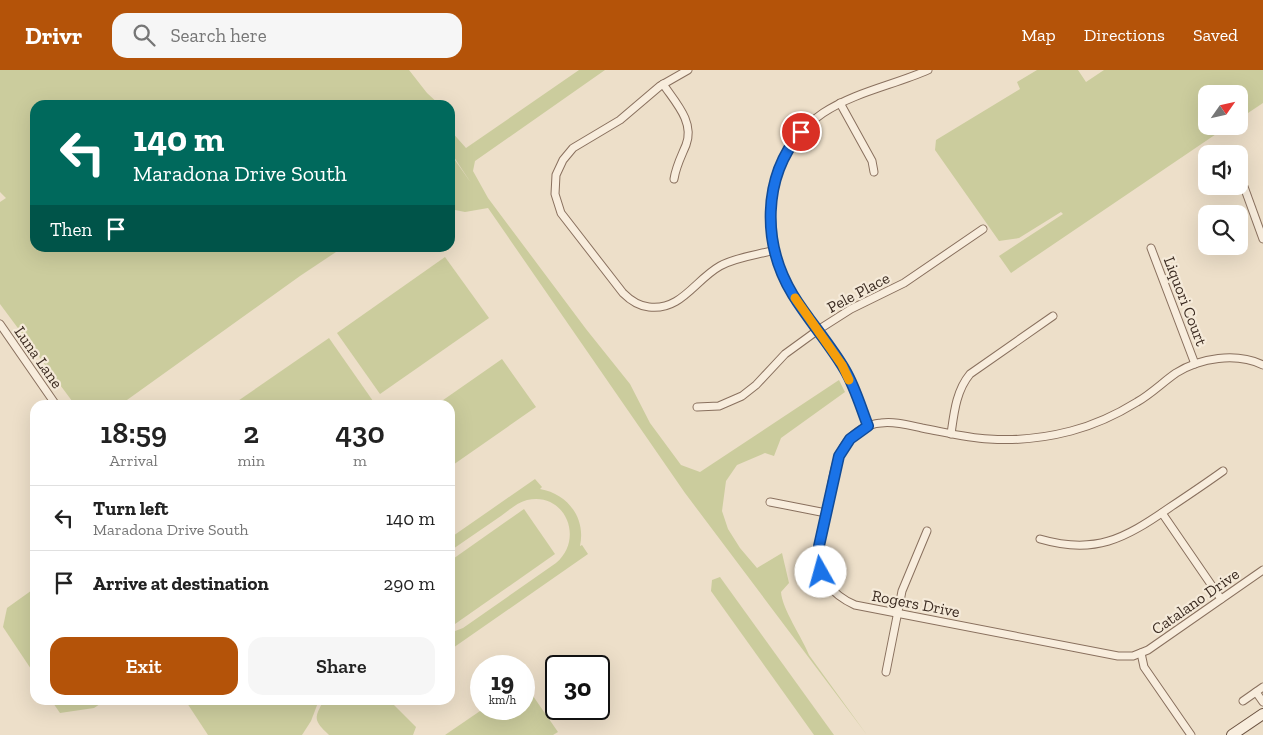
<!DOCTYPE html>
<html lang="en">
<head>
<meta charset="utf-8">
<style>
	body { margin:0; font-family:"Zilla Slab",serif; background:#f6f6f6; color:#222; height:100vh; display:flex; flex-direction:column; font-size:19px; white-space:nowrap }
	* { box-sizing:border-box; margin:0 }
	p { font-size:16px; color:#767676 }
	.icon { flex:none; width:28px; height:28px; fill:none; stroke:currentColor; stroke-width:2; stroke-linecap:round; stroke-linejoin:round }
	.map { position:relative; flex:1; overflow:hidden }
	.details { position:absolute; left:30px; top:330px; width:425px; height:305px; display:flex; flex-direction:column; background:#fff; border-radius:15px; box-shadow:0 5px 20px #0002 }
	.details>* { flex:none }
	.top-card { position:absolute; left:30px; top:30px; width:425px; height:152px; border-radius:15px; box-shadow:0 5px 20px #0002; background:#00695c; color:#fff; overflow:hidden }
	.needle { width:32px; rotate:56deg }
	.controls { position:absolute; left:1198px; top:15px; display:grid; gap:10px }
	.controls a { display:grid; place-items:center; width:50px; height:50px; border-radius:10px; background:#fff; box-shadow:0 5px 20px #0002; font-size:25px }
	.speed { position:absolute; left:470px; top:585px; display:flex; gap:10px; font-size:25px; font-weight:700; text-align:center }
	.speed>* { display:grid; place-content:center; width:65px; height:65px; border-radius:50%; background:#fff; box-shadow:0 5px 20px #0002; line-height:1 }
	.speed small { font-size:12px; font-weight:400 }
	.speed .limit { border:2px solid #111; border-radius:8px; background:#fff; color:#111 }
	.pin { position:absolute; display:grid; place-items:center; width:42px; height:42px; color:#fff; margin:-21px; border:2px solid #fff; border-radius:50%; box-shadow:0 1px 5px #0007 }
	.me { position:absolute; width:55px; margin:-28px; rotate:353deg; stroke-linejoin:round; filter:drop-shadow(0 0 4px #0008) }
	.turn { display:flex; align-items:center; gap:18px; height:105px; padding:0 20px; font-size:22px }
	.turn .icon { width:65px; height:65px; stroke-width:2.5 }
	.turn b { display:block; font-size:35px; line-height:42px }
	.then { display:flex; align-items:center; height:48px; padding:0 20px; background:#0003; gap:10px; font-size:19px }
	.eta { display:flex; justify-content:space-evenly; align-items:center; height:85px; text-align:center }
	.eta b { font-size:30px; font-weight:600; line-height:35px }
	.primary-button { display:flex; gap:10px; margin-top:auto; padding:10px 20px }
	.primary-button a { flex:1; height:58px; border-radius:15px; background:#b45309; color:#fff; font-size:20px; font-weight:600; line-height:58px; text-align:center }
	.primary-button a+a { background:#f6f6f6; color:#222 }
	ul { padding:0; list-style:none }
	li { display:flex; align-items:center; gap:15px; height:65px; padding:0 20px; border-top:1px solid #e0e0e0 }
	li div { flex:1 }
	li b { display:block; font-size:19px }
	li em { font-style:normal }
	header { display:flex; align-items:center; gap:30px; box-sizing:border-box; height:70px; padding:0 25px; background:#b45309; color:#fff }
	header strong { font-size:24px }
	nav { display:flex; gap:28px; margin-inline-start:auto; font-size:18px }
	.search { width:350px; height:45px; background:#f6f6f6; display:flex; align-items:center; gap:12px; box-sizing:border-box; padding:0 18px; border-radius:15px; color:#767676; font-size:19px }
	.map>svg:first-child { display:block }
	.green { fill:#cbcc9d }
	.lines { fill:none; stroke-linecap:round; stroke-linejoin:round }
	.street-casing { stroke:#89705e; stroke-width:9 }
	.secondary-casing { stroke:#6b5241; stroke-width:12 }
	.street { stroke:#f8eddd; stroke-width:7 }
	.secondary { stroke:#f8eddd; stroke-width:10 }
	.route-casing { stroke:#114b97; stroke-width:12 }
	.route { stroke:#1a73e8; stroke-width:9 }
	.slow { stroke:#f59e0b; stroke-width:9 }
	.labels { text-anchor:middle; stroke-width:4.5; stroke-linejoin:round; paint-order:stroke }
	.street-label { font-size:16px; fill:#3b2b21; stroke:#f5ead9 }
</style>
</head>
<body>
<header>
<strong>Drivr</strong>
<div class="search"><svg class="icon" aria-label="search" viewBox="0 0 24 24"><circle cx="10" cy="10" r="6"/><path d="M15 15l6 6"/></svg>Search here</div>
<nav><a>Map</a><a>Directions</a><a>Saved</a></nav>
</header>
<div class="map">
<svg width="1263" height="665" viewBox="0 0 1263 665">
	<rect width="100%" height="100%" fill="#eddfc9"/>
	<g class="green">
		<polygon points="0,0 409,0 427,23 440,35 35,35 35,178 342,178 300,206 120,335 75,335 0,234 0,132 6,128 0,122"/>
		<path d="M579,0H605L475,91L473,101L488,128L586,259L630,314L650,353L681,395L700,402L839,310L845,322L781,368L774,386L765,383L737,395L726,411L722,441L728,459L740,478L757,498L782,483L789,513L781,522C782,539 802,567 809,585L867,665L685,423L488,138L465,142L450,139V83L471,113L450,81V60L466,78Z"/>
		<polygon points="1037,0 1078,0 1086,12 1104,0 1263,0 1263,33 1239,49 1239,24 1206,24 1206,56 1228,56 1011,203 999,186 1063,144 1061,142 1019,168 999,171 935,80 936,70 1020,19 1017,12"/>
		<polygon points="445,187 489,248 380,324 337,263"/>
		<polygon points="329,268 373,331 368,335 232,335"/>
		<polygon points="502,289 536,337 450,397 450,335 436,335"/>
		<path d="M535,409L542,417L540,419C568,424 586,448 580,476L582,475L588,484L450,580V563L463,558L556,493C585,469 565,421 527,430C516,433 507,442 498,448C482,459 466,470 450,481V468Z"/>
		<polygon points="524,439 555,484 455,554 450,547 450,491"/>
		<polygon points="720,507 834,665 814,665 711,521 712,510"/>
		<polygon points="35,518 35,605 3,557 7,538"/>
		<polygon points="524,613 558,662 553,665 445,665 483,639 524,639"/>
		<polygon points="51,630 106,630 94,638 60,643"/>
		<polygon points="185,630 319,630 311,651 302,665 208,665"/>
		<path d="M324,630H389L416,657L413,665H329C313,650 314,648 324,630Z"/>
	</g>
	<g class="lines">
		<defs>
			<g id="street">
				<path d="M688,0L660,16L620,50L573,78L563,90L556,105L555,124L561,143L623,223C630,230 639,236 649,237C681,241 695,210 720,196C736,187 757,185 775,180"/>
				<path d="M663,14C675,32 695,52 686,75C681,87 676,96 674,109"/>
				<polyline points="840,33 872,91 874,102"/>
				<polyline points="1243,114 1263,169"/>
				<polyline points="1151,178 1195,294"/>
				<polyline points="0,254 56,335"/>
				<path d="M1263,295C1236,282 1200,288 1176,303C1163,312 1151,324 1137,332C1116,345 1094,355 1071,361C1044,368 1016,371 989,369C966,368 944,362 922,358C908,355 894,351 881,353C867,354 854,362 846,373C833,391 832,418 827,438C824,452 820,465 818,479C815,505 832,525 855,535L1118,586H1133L1148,580L1263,500"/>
				<polyline points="697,337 719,336 742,326 756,315 785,284 818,260 851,239 904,213 983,159"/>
				<path d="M868,356C860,338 855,317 845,300C828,271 804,246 788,216C758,158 767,80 823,43C855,22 894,15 928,0"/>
				<path d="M951,364C954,343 956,321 970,304L1053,246"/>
				<polyline points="770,432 826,443"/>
				<polyline points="1162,443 1221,529"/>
				<path d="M1040,469C1095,485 1124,469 1169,438C1187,426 1205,414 1223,401"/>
				<polyline points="1141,583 1144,597 1191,665"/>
				<polyline points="886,602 902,521 927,461"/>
				<polyline points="1256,622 1263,632"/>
				<polyline points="1243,631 1263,617"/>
			</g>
			<polyline id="secondary" points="1232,665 1263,644"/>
		</defs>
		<use href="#street" class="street-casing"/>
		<use href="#secondary" class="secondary-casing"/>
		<use href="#street" class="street"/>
		<use href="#secondary" class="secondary"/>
	</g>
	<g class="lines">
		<defs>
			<path id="route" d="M801,62C762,108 762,174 793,225C809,251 830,274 845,300C855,317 861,338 868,356L850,369L839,386L819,476V493L821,502"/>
		</defs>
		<use href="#route" class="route-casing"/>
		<use href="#route" class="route"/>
		<polyline class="slow" points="795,228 842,295 849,310"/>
	</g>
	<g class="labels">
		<g class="street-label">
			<text transform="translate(858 222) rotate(-28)" y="6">Pele Place</text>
			<text transform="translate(1186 231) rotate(69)" y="6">Liquori Court</text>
			<text transform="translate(39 287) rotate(55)" y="6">Luna Lane</text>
			<text transform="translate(1195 531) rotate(-35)" y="6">Catalano Drive</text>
			<text transform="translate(916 533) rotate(11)" y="6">Rogers Drive</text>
		</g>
	</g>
</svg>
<div class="controls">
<a><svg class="needle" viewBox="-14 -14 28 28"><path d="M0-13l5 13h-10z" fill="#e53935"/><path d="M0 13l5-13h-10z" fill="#767676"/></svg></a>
<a><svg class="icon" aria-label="sound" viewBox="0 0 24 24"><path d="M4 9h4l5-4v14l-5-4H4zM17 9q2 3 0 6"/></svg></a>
<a><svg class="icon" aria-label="search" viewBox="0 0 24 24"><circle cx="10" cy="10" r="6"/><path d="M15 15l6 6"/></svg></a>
</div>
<div class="speed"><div>19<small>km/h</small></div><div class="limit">30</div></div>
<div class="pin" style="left:801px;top:62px;background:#d93025"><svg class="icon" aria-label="arrive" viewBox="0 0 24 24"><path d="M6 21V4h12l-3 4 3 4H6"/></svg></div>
<svg class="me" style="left:821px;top:502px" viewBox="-20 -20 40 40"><circle r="19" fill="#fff"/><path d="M0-13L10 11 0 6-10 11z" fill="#1a73e8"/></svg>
<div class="top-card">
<div class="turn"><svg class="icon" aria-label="left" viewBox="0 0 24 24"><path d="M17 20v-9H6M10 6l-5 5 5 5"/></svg><div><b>140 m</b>Maradona Drive South</div></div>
<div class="then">Then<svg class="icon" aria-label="arrive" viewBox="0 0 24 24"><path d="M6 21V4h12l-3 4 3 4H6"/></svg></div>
</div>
<section class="details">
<div class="eta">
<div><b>18:59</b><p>Arrival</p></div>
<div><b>2</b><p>min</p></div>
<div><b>430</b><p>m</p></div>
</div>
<ul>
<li><svg class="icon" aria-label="left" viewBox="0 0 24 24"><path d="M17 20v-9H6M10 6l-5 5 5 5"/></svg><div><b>Turn left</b><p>Maradona Drive South</p></div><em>140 m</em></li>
<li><svg class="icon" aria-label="arrive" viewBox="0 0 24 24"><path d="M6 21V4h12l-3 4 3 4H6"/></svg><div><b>Arrive at destination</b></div><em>290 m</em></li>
</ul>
<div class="primary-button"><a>Exit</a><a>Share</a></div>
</section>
</div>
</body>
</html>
